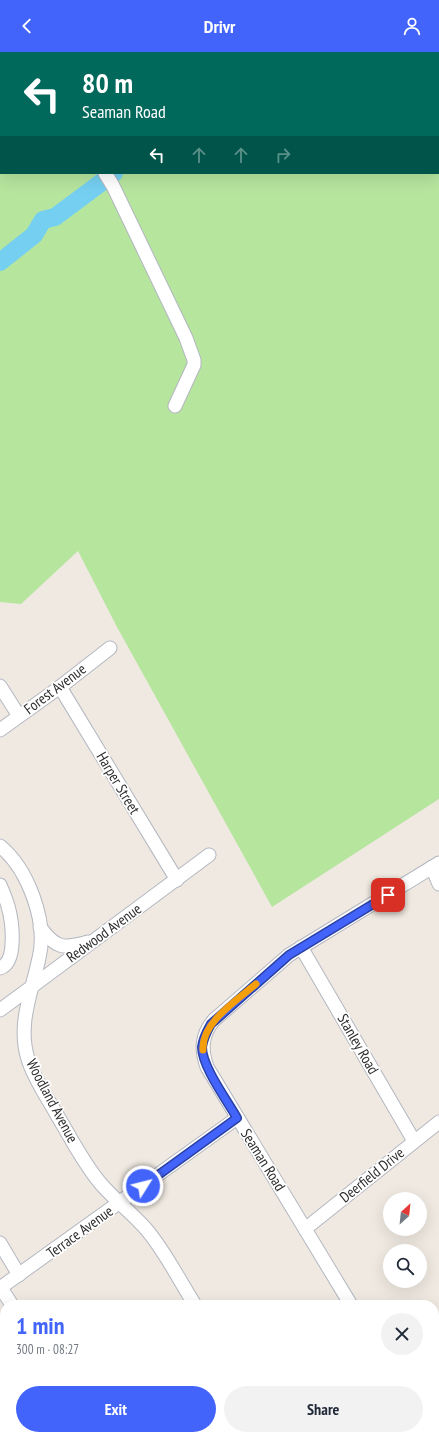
<!DOCTYPE html>
<html lang="en">
<head>
<meta charset="utf-8">
<style>
	body { margin:0; font-family:"PT Sans Narrow",sans-serif; background:#f2f2f3; color:#1f2937; height:100vh; display:flex; flex-direction:column; font-size:15px; white-space:nowrap }
	* { box-sizing:border-box; margin:0 }
	p { font-size:13px; color:#747a83 }
	.icon { flex:none; width:22px; height:22px; fill:none; stroke:currentColor; stroke-width:2; stroke-linecap:round; stroke-linejoin:round }
	.map { position:relative; flex:1; overflow:hidden }
	.side { position:absolute; left:0px; top:1248px; width:439px; height:140px; display:flex; flex-direction:column; background:#fff; border-radius:16px 16px 0 0; box-shadow:0 4px 16px #0002 }
	.side>* { flex:none }
	.guide { position:absolute; left:0px; top:0px; width:439px; height:122px; box-shadow:0 4px 16px #0002; background:#00695c; color:#fff; overflow:hidden }
	.needle { width:26px; rotate:27deg }
	.controls { position:absolute; left:383px; top:1140px; display:grid; gap:8px }
	.controls a { display:grid; place-items:center; width:44px; height:44px; border-radius:50%; background:#fff; box-shadow:0 4px 16px #0002; font-size:20px }
	.pin { position:absolute; display:grid; place-items:center; width:34px; height:34px; color:#fff; margin:-17px; border-radius:8px; box-shadow:0 2px 6px #0006 }
	.me { position:absolute; width:44px; margin:-22px; rotate:54deg; stroke-linejoin:round; filter:drop-shadow(0 0 3px #0008) }
	.turn { display:flex; align-items:center; gap:14px; height:84px; padding:0 16px; font-size:18px }
	.turn .icon { width:52px; height:52px; stroke-width:2.5 }
	.turn b { display:block; font-size:28px; line-height:34px }
	.lanes { display:flex; align-items:center; height:38px; padding:0 16px; background:#0003; justify-content:center; gap:20px; direction:ltr }
	.lanes .off { opacity:.35 }
	.round { display:grid; place-items:center; flex:none; width:42px; height:42px; border-radius:21px; background:#f2f2f3 }
	.headline { display:flex; align-items:center; justify-content:space-between; height:68px; padding:0 16px }
	h1 { font-size:24px; font-weight:800; line-height:30px; color:#4264fb }
	.button { display:flex; gap:8px; margin-top:auto; padding:8px 16px }
	.button a { flex:1; height:46px; border-radius:24px; background:#4264fb; color:#fff; font-size:16px; font-weight:800; line-height:46px; text-align:center }
	.button a+a { background:#f2f2f3; color:#1f2937 }
	header { display:flex; justify-content:space-between; align-items:center; height:52px; padding:0 16px; background:#4264fb; color:#fff; font-size:18px; font-weight:800 }
	.map>svg:first-child { display:block }
	.green { fill:#b6e59e }
	.water { fill:#75cff0 }
	.shadow { fill:#0003 }
	.lines { fill:none; stroke-linecap:round; stroke-linejoin:round }
	.river { stroke:#75cff0; stroke-width:18 }
	.building { fill:#cbc7bf; stroke:#cbc5ba }
	.minor-casing { stroke:#b4b7c1; stroke-width:15 }
	.minor { stroke:#fff; stroke-width:13 }
	.route-casing { stroke:#2b41a3; stroke-width:10 }
	.route { stroke:#4264fb; stroke-width:7 }
	.slow { stroke:#f59e0b; stroke-width:7 }
	.labels { text-anchor:middle; stroke-width:3.5; stroke-linejoin:round; paint-order:stroke }
	.street-label { font-size:15px; fill:#2e2e2e; stroke:#fff }
</style>
</head>
<body>
<header><svg class="icon" aria-label="back" viewBox="0 0 24 24"><path d="M15 5l-7 7 7 7"/></svg>Drivr<svg class="icon" aria-label="person" viewBox="0 0 24 24"><circle cx="12" cy="8" r="4"/><path d="M4 21q1-7 8-7t8 7"/></svg></header>
<div class="map">
<svg width="439" height="1388" viewBox="0 0 439 1388">
	<rect width="100%" height="100%" fill="#efe9e1"/>
	<polygon class="green" points="0,0 439,0 439,747 272,855 117,575 78,499 21,552 0,550 0,120 1,118 1,121 438,121 438,1 1,1 1,45"/>
	<polygon class="water" points="103,121 118,121 97,136 93,128"/>
	<g class="shadow">
		<polygon points="1,1307 5,1314 5,1329 0,1332 0,1308"/>
		<polygon points="209,1383 255,1383 250,1388 202,1388"/>
	</g>
	<g class="lines">
		<g class="river">
			<polyline points="403,1 405,0"/>
			<polyline points="0,210 34,183 43,168 55,165 114,121"/>
		</g>
	</g>
	<g class="building">
		<polygon points="0,1315 5,1324 5,1330 0,1333"/>
		<polygon points="5,1343 5,1357 1,1349 1,1346"/>
		<polygon points="23,1383 46,1383 39,1388 27,1388"/>
		<polygon points="105,1383 176,1383 169,1388 109,1388"/>
		<polygon points="210,1383 244,1383 248,1388 203,1388"/>
	</g>
	<g class="lines">
		<defs>
			<g id="minor">
				<polyline points="21,0 22,1"/>
				<polyline points="105,121 113,134 186,286 194,308 194,313 175,354"/>
				<polyline points="0,634 19,664"/>
				<polyline points="60,635 177,828"/>
				<polyline points="0,678 60,635 110,596"/>
				<path d="M0,794C28,817 48,870 39,906C32,940 17,972 28,1007C34,1027 47,1045 57,1063C71,1086 83,1111 101,1132C115,1148 132,1161 146,1177C165,1199 179,1228 195,1253"/>
				<polyline points="432,815 439,832"/>
				<path d="M0,833C3,840 6,847 8,854C12,868 18,910 0,916"/>
				<path d="M40,875C56,897 63,897 88,890"/>
				<polyline points="301,895 414,1089"/>
				<polyline points="0,958 30,936 209,803"/>
				<polyline points="305,1177 439,1070"/>
				<polyline points="0,1191 19,1223"/>
				<polyline points="0,1236 237,1066"/>
				<polyline points="1,1236 12,1253"/>
				<path d="M351,1253L207,1015C201,998 201,983 214,968L289,903L439,811"/>
				<polyline points="93,1383 97,1388"/>
				<polyline points="267,1388 273,1383"/>
			</g>
		</defs>
		<use href="#minor" class="minor-casing"/>
		<use href="#minor" class="minor"/>
	</g>
	<g class="lines">
		<defs>
			<path id="route" d="M143,1134L237,1066C227,1048 202,1015 202,995C203,987 207,979 211,972L289,903L388,843"/>
		</defs>
		<use href="#route" class="route-casing"/>
		<use href="#route" class="route"/>
		<path class="slow" d="M203,998C201,971 237,948 256,932"/>
	</g>
	<g class="labels">
		<g class="street-label">
			<text transform="translate(55 637) rotate(-37)" y="5">Forest Avenue</text>
			<text transform="translate(118 731) rotate(59)" y="5">Harper Street</text>
			<text transform="translate(104 881) rotate(-36)" y="5">Redwood Avenue</text>
			<text transform="translate(358 992) rotate(60)" y="5">Stanley Road</text>
			<text transform="translate(52 1049) rotate(62)" y="5">Woodland Avenue</text>
			<text transform="translate(263 1108) rotate(58)" y="5">Seaman Road</text>
			<text transform="translate(372 1123) rotate(-39)" y="5">Deerfield Drive</text>
			<text transform="translate(80 1180) rotate(-36)" y="5">Terrace Avenue</text>
		</g>
	</g>
</svg>
<div class="controls">
<a><svg class="needle" viewBox="-14 -14 28 28"><path d="M0-13l5 13h-10z" fill="#e53935"/><path d="M0 13l5-13h-10z" fill="#747a83"/></svg></a>
<a><svg class="icon" aria-label="search" viewBox="0 0 24 24"><circle cx="10" cy="10" r="6"/><path d="M15 15l6 6"/></svg></a>
</div>
<div class="pin" style="left:388px;top:843px;background:#d93025"><svg class="icon" aria-label="arrive" viewBox="0 0 24 24"><path d="M6 21V4h12l-3 4 3 4H6"/></svg></div>
<svg class="me" style="left:143px;top:1134px" viewBox="-20 -20 40 40"><circle r="17" fill="#4264fb" stroke="#fff" stroke-width="3"/><path d="M0-11L8 9 0 5-8 9z" fill="#fff"/></svg>
<div class="guide">
<div class="turn"><svg class="icon" aria-label="left" viewBox="0 0 24 24"><path d="M17 20v-9H6M10 6l-5 5 5 5"/></svg><div><b>80 m</b>Seaman Road</div></div>
<div class="lanes"><svg class="icon" aria-label="left" viewBox="0 0 24 24"><path d="M17 20v-9H6M10 6l-5 5 5 5"/></svg><svg class="icon off" aria-label="ahead" viewBox="0 0 24 24"><path d="M12 20V5M6 11l6-6 6 6"/></svg><svg class="icon off" aria-label="ahead" viewBox="0 0 24 24"><path d="M12 20V5M6 11l6-6 6 6"/></svg><svg class="icon off" aria-label="right" viewBox="0 0 24 24"><path d="M7 20v-9h11M14 6l5 5-5 5"/></svg></div>
</div>
<section class="side">
<div class="headline"><div><h1>1 min</h1><p>300 m · 08:27</p></div><a class="round"><svg class="icon" aria-label="close" viewBox="0 0 24 24"><path d="M6 6l12 12M18 6L6 18"/></svg></a></div>
<div class="button"><a>Exit</a><a>Share</a></div>
</section>
</div>
</body>
</html>
